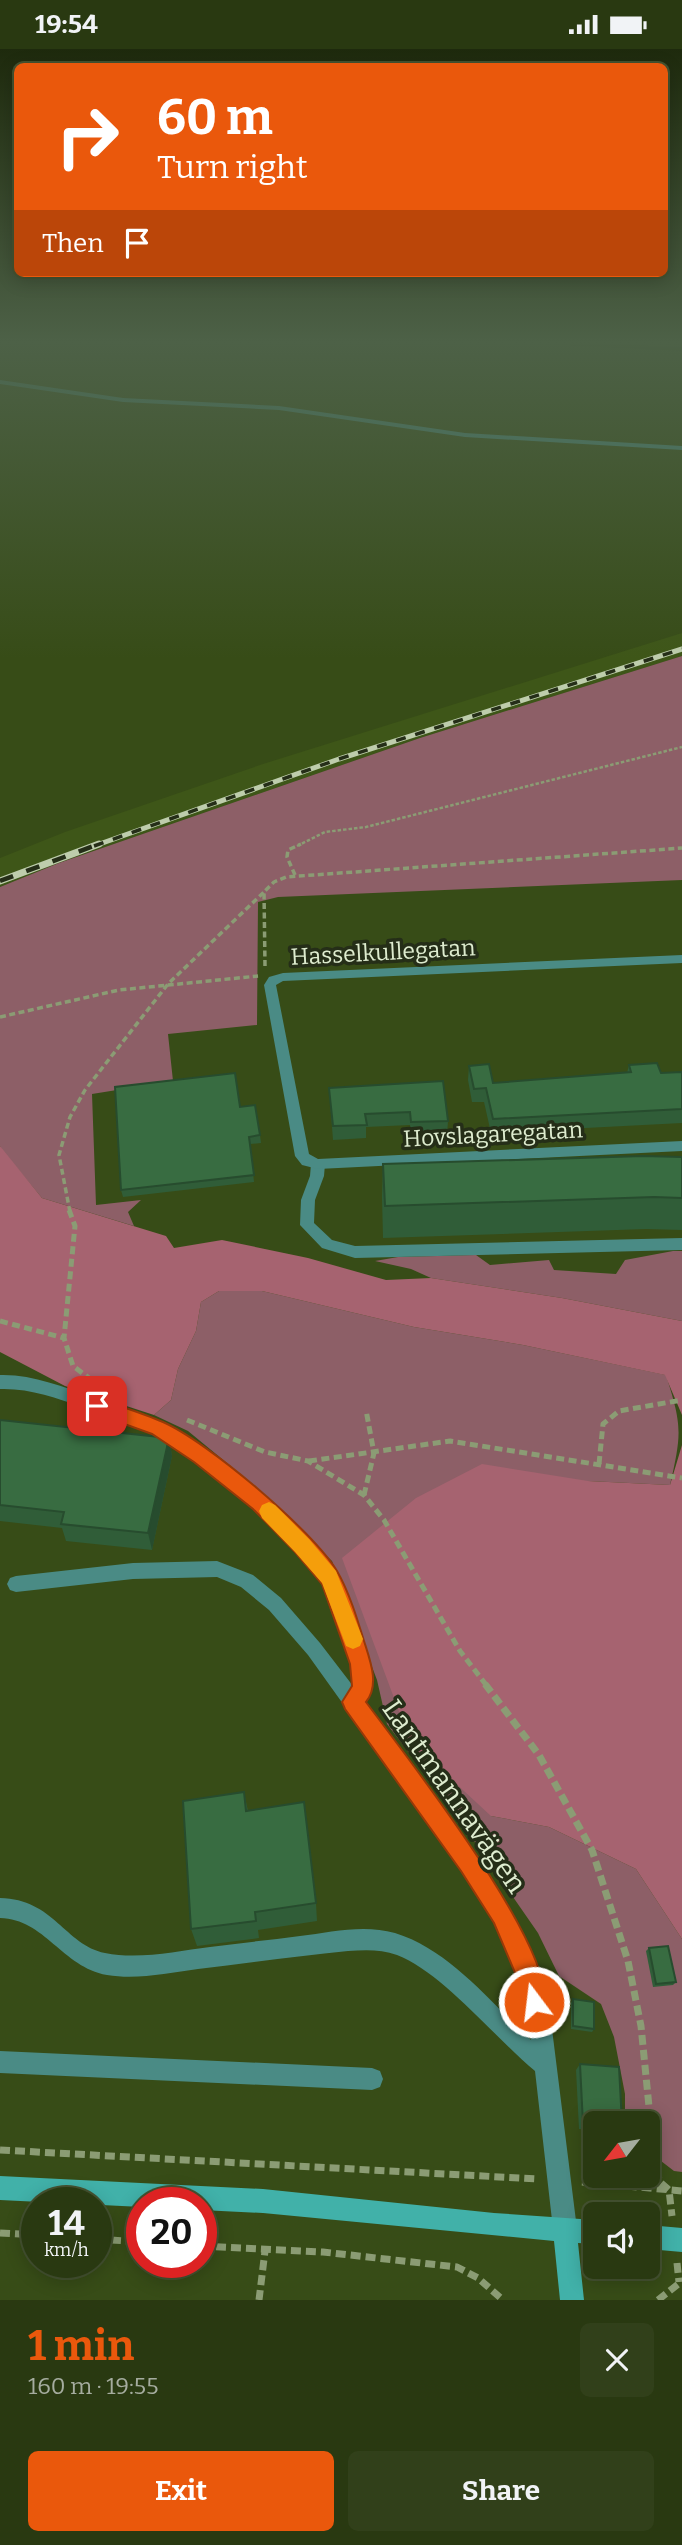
<!DOCTYPE html>
<html lang="en">
<head>
<meta charset="utf-8">
<style>
	body { margin:0; font-family:Bitter,serif; background:#31401a; color:#f1f3f6; height:100vh; display:flex; flex-direction:column; font-size:26px; white-space:nowrap }
	* { box-sizing:border-box; margin:0 }
	p { font-size:23px; color:#a5ac9f }
	.icon { flex:none; width:38px; height:38px; fill:none; stroke:currentColor; stroke-width:2; stroke-linecap:round; stroke-linejoin:round }
	.map { position:relative; height:2251px; overflow:hidden }
	.side { display:flex; flex-direction:column; background:#293911; flex:1 }
	.side>* { flex:none }
	.guide { position:absolute; left:14px; top:14px; width:654px; height:214px; border-radius:10px; box-shadow:0 4px 18px #0003,0 0 0 2px #455331; background:#ea580c; color:#fff; overflow:hidden }
	.needle { width:46px; rotate:239deg }
	.tools { position:absolute; left:583px; top:2062px; display:grid; gap:14px }
	.tools a { display:grid; place-items:center; width:77px; height:77px; border-radius:10px; background:#293911; box-shadow:0 4px 18px #0003,0 0 0 2px #455331; font-size:35px }
	.speed { position:absolute; left:21px; top:2138px; display:flex; gap:14px; font-size:35px; font-weight:700; text-align:center }
	.speed>* { display:grid; place-content:center; width:91px; height:91px; border-radius:50%; background:#293911; box-shadow:0 4px 18px #0003,0 0 0 2px #455331; line-height:1 }
	.speed small { font-size:18px; font-weight:400 }
	.speed .limit { border:10px solid #d22; background:#fff; color:#111 }
	.pin { position:absolute; display:grid; place-items:center; width:60px; height:60px; color:#fff; margin:-30px; border-radius:14px; box-shadow:0 4px 10px #0006 }
	.me { position:absolute; width:77px; margin:-38px; rotate:345deg; stroke-linejoin:round; filter:drop-shadow(0 0 5px #0008) }
	.turn { display:flex; align-items:center; gap:24px; height:147px; padding:0 28px; font-size:32px }
	.turn .icon { width:91px; height:91px; stroke-width:2.5 }
	.turn b { display:block; font-size:49px; line-height:60px }
	.then { display:flex; align-items:center; height:66px; padding:0 28px; background:#0003; gap:14px; font-size:26px }
	.round { display:grid; place-items:center; flex:none; width:74px; height:74px; border-radius:10px; background:#31401a }
	.overview { display:flex; align-items:center; justify-content:space-between; height:119px; padding:0 28px }
	h1 { font-size:42px; font-weight:700; line-height:52px; color:#ea580c }
	.action { display:flex; gap:14px; margin-top:auto; padding:14px 28px }
	.action a { flex:1; height:80px; border-radius:10px; background:#ea580c; color:#fff; font-size:28px; font-weight:700; line-height:80px; text-align:center }
	.action a+a { background:#31401a; color:#f1f3f6 }
	.status { display:flex; justify-content:space-between; align-items:center; height:49px; padding:0 35px; background:#293911; direction:ltr }
	.status svg { height:19px; fill:currentColor }
	.map>svg:first-child { display:block }
	.built { fill:#3e5618 }
	.green { fill:#8d5f67 }
	.forest { fill:#a66370 }
	.lines { fill:none; stroke-linecap:round; stroke-linejoin:round }
	.stream { stroke:#1e2e01; stroke-width:3.5 }
	.path-far3 { stroke:#8b9c74; stroke-width:2.5; stroke-dasharray:3.5 2; stroke-linecap:butt }
	.path-far2 { stroke:#8b9c74; stroke-width:3.5; stroke-dasharray:6 3.5; stroke-linecap:butt }
	.path-far1 { stroke:#8b9c74; stroke-width:5; stroke-dasharray:8 4.5; stroke-linecap:butt }
	.path { stroke:#8b9c74; stroke-width:7; stroke-dasharray:10 5; stroke-linecap:butt }
	.lane { fill:#4a8b85; fill-rule:evenodd }
	.street { fill:#4a8b85; fill-rule:evenodd }
	.secondary { fill:#41b1a9; fill-rule:evenodd }
	.rail-far1-casing { stroke:#becdac; stroke-width:5 }
	.rail-casing { stroke:#becdac; stroke-width:7 }
	.rail-far1 { stroke:#252e18; stroke-width:3.5; stroke-dasharray:10; stroke-linecap:butt }
	.rail { stroke:#252e18; stroke-width:4.5; stroke-dasharray:14; stroke-linecap:butt }
	.wall { fill:#305d38 }
	.shaded-wall { fill:#274c2e }
	.building { fill:#386c41; stroke:#274c2e; stroke-width:2 }
	.route { fill:#ea580c; stroke:#983908; stroke-width:2 }
	.slow { fill:#f59e0b }
	.labels { text-anchor:middle; stroke-width:7; stroke-linejoin:round; paint-order:stroke }
	.street-label { font-size:23px; fill:#deeccf; stroke:#252e18 }
	.near-street-label { font-size:28px; fill:#deeccf; stroke:#252e18 }
</style>
</head>
<body>
<div class="status"><b>19:54</b><svg viewBox="0 0 49 12"><path d="M0 12V9h3v3zM5 12V6h3v6zM10 12V3h3v9zM15 12V0h3v12zM26 1h20v11H26zM47 4h2v5h-2z"/></svg></div>
<div class="map">
<svg width="682" height="2251" viewBox="0 0 682 2251">
	<rect width="100%" height="100%" fill="#374c17"/>
	<polygon class="built" points="682,584 682,607 420,689 59,814 0,838 0,809 65,783 263,715"/>
	<g class="green">
		<polygon points="682,607 682,831 278,848 258,853 257,976 168,985 173,1032 92,1045 96,1156 141,1151 128,1163 134,1177 42,1149 2,1101 0,1097 0,838 59,814 420,689"/>
		<polygon points="673,1202 682,1202 682,1272 562,1249 431,1229 411,1220 375,1212 398,1208 476,1206 490,1216 549,1211 554,1221 616,1225 625,1211"/>
		<path d="M219,1242H262L414,1278L523,1296L666,1326C682,1377 682,1383 670,1436L588,1432L491,1767L549,1778L636,1820L682,1890V2123L674,2122L648,2102V2074H625V2045L614,1988L601,1955L559,1927L538,1884L449,1756L387,1675L377,1631L332,1512L250,1433L188,1382L154,1366L171,1351L178,1320L196,1282L201,1253Z"/>
	</g>
	<g class="forest">
		<polygon points="0,1097 42,1149 166,1187 174,1199 222,1191 308,1209 386,1231 431,1229 562,1249 682,1272 682,1366 665,1326 523,1296 414,1278 262,1242 219,1242 201,1253 196,1282 178,1320 171,1351 154,1366 65,1337 0,1303"/>
		<polygon points="682,1396 682,1890 636,1820 549,1778 491,1767 410,1692 342,1509 416,1449 482,1415 588,1432 670,1436"/>
	</g>
	<g class="lines">
		<polyline class="stream" points="571,295 682,300"/>
		<polyline class="path-far3" points="297,797 325,783 366,778 682,698"/>
		<g class="path-far2">
			<polyline points="295,826 287,808 288,801 301,795"/>
			<polyline points="265,917 264,843 274,833 286,828 682,799"/>
			<polyline points="0,968 119,941 258,927"/>
			<polyline points="70,1163 59,1106 70,1068 85,1041 168,935 264,843"/>
		</g>
		<g class="path-far1">
			<polyline points="69,1161 75,1177 64,1289 73,1317 97,1335"/>
			<polyline points="0,1272 64,1289"/>
			<polyline points="187,1371 265,1403 308,1412 364,1446 384,1471 460,1602 487,1637"/>
			<polyline points="309,1412 450,1392 682,1429"/>
			<polyline points="599,1415 603,1375 619,1362 682,1351"/>
			<polyline points="364,1446 374,1404 366,1361"/>
		</g>
		<g class="path">
			<polyline points="485,1635 539,1706 592,1801 628,1912 641,1977 655,2118 660,2133 669,2141 672,2167"/>
			<polyline points="0,2101 538,2130"/>
			<polyline points="582,2133 682,2142"/>
			<polyline points="0,2184 37,2186"/>
			<polyline points="96,2190 142,2193"/>
			<polyline points="201,2197 323,2203 457,2218 478,2229 503,2251"/>
			<polyline points="677,2214 679,2233"/>
			<polyline points="259,2251 265,2202"/>
			<polyline points="658,2251 681,2233"/>
		</g>
		<g class="lane">
			<polygon points="318,1110 325,1115 324,1127 315,1151 314,1174 332,1191 355,1197 682,1189 682,1201 355,1209 322,1199 300,1176 301,1151 310,1127 311,1115"/>
			<path d="M0,1326C32,1325 63,1338 93,1348C117,1356 141,1363 163,1374C220,1402 302,1470 336,1524C358,1558 368,1600 372,1640L364,1653L476,1807L509,1859L539,1926L552,1980L577,2180L573,2188L565,2192L557,2188L553,2180L535,2022C495,1989 442,1923 397,1906C381,1900 364,1901 348,1902C298,1907 248,1914 198,1920C168,1924 137,1931 107,1926C62,1918 45,1870 0,1869V1849C54,1850 65,1896 105,1904C139,1911 177,1902 210,1898C240,1894 270,1891 300,1887C331,1883 364,1875 395,1884C450,1901 490,1953 531,1991L518,1927L495,1873L462,1821L308,1606L269,1561L241,1538L217,1528L133,1530L16,1543L10,1541L7,1535L10,1529L16,1527L133,1514L217,1512L253,1526L281,1549L320,1594L353,1637C350,1602 342,1565 323,1535C289,1481 209,1414 153,1384C131,1373 106,1367 83,1358C56,1349 29,1339 0,1340Z"/>
			<polygon points="0,2002 372,2019 380,2022 383,2030 380,2038 372,2041 0,2024"/>
		</g>
		<g class="street">
			<polygon points="0,331 123,349 279,357 465,384 682,397 682,401 465,388 279,361 123,353 0,335"/>
			<polygon points="682,906 682,914 283,932 276,936 309,1105 318,1110 682,1092 682,1102 318,1120 302,1116 295,1107 264,936 269,928 283,924"/>
		</g>
		<g class="secondary">
			<polygon points="0,2127 263,2140 494,2164 595,2171 595,2195 578,2194 584,2251 560,2251 554,2192 263,2164 201,2161 201,2154 142,2154 142,2158 0,2151"/>
			<polygon points="648,2176 682,2179 682,2203 648,2200"/>
		</g>
		<defs>
			<polyline id="rail-far1" points="94,797 339,710 682,600"/>
			<polyline id="rail" points="0,832 99,795"/>
		</defs>
		<use href="#rail-far1" class="rail-far1-casing"/>
		<use href="#rail" class="rail-casing"/>
		<use href="#rail-far1" class="rail-far1"/>
		<use href="#rail" class="rail"/>
	</g>
	<g class="wall">
		<polygon points="629,1016 661,1024 682,1023 682,1074 491,1084 484,1053 472,1053 468,1031 469,1017 493,1034 627,1024"/>
		<polygon points="329,1039 448,1072 447,1086 411,1087 410,1076 366,1078 366,1089 333,1091"/>
		<polygon points="240,1058 260,1086 261,1094 250,1095 254,1133 123,1148 121,1141"/>
		<polygon points="682,1108 682,1181 646,1180 383,1189 382,1148 383,1115"/>
		<polygon points="0,1371 169,1389 172,1407 152,1501 66,1492 62,1479 0,1472 0,1473"/>
		<polygon points="244,1743 248,1762 316,1854 317,1872 258,1881 259,1889 197,1897 191,1880"/>
		<polygon points="649,1899 676,1933 673,1936 653,1938 646,1902"/>
		<polygon points="573,1950 594,1980 592,1983 571,1980 571,1954"/>
		<polygon points="580,2015 595,2074 595,2081 579,2080 576,2021"/>
	</g>
	<polygon class="shaded-wall" points="169,1389 172,1407 152,1501 148,1484"/>
	<g class="building">
		<polygon points="657,1014 661,1024 682,1023 682,1060 493,1070 486,1039 474,1040 469,1017 489,1015 493,1034 631,1023 629,1016"/>
		<polygon points="235,1024 240,1058 255,1056 260,1086 249,1088 254,1126 121,1141 115,1038"/>
		<polygon points="443,1032 448,1072 411,1073 410,1063 365,1065 367,1076 333,1077 329,1039"/>
		<polygon points="643,1107 682,1108 682,1149 654,1148 385,1157 383,1115"/>
		<polygon points="0,1371 169,1389 148,1484 61,1475 64,1463 0,1456"/>
		<polygon points="244,1743 246,1762 304,1753 316,1854 255,1863 256,1872 191,1880 183,1752"/>
		<polygon points="668,1897 676,1933 656,1935 649,1899"/>
		<polygon points="573,1950 594,1953 594,1980 573,1977"/>
		<polygon points="580,2015 619,2018 622,2074 595,2074 595,2076 583,2075"/>
	</g>
	<linearGradient id="sky" x2="0" y2="1"><stop stop-color="#1e2a0d"/><stop offset="0.48" stop-color="#4d6147"/><stop offset="1" stop-color="#4d6147" stop-opacity="0"/></linearGradient>
	<rect width="682" height="610" fill="url(#sky)"/>
	<path class="route" d="M97,1349C119,1357 142,1364 163,1373C208,1393 311,1480 337,1522C349,1543 357,1569 364,1592C370,1611 380,1636 366,1653C402,1702 565,1908 543,1962L534,1965L526,1962L516,1926L494,1874L461,1822L345,1660L342,1653L352,1637L350,1615L322,1535L295,1503L253,1460L194,1413L152,1385L91,1363L88,1357L91,1352Z"/>
	<polygon class="slow" points="269,1453 275,1456 309,1490 336,1522 363,1590 360,1597 353,1600 346,1597 322,1534 295,1503 262,1469 259,1462 262,1456"/>
	<g class="labels">
		<g class="street-label">
			<text transform="translate(383 903) rotate(-3)" y="8">Hasselkullegatan</text>
			<text transform="translate(493 1085) rotate(-3)" y="8">Hovslagaregatan</text>
		</g>
		<g class="near-street-label">
			<text transform="translate(455 1747) rotate(55)" y="10">Lantmannavägen</text>
		</g>
	</g>
</svg>
<div class="tools">
<a><svg class="needle" viewBox="-14 -14 28 28"><path d="M0-13l5 13h-10z" fill="#e53935"/><path d="M0 13l5-13h-10z" fill="#a5ac9f"/></svg></a>
<a><svg class="icon" aria-label="sound" viewBox="0 0 24 24"><path d="M4 9h4l5-4v14l-5-4H4zM17 9q2 3 0 6"/></svg></a>
</div>
<div class="speed"><div>14<small>km/h</small></div><div class="limit">20</div></div>
<div class="pin" style="left:97px;top:1357px;background:#d93025"><svg class="icon" aria-label="arrive" viewBox="0 0 24 24"><path d="M6 21V4h12l-3 4 3 4H6"/></svg></div>
<svg class="me" style="left:534px;top:1953px" viewBox="-20 -20 40 40"><circle r="17" fill="#ea580c" stroke="#fff" stroke-width="3"/><path d="M0-11L8 9 0 5-8 9z" fill="#fff"/></svg>
<div class="guide">
<div class="turn"><svg class="icon" aria-label="right" viewBox="0 0 24 24"><path d="M7 20v-9h11M14 6l5 5-5 5"/></svg><div><b>60 m</b>Turn right</div></div>
<div class="then">Then<svg class="icon" aria-label="arrive" viewBox="0 0 24 24"><path d="M6 21V4h12l-3 4 3 4H6"/></svg></div>
</div>
</div>
<section class="side">
<div class="overview"><div><h1>1 min</h1><p>160 m · 19:55</p></div><a class="round"><svg class="icon" aria-label="close" viewBox="0 0 24 24"><path d="M6 6l12 12M18 6L6 18"/></svg></a></div>
<div class="action"><a>Exit</a><a>Share</a></div>
</section>
</body>
</html>
